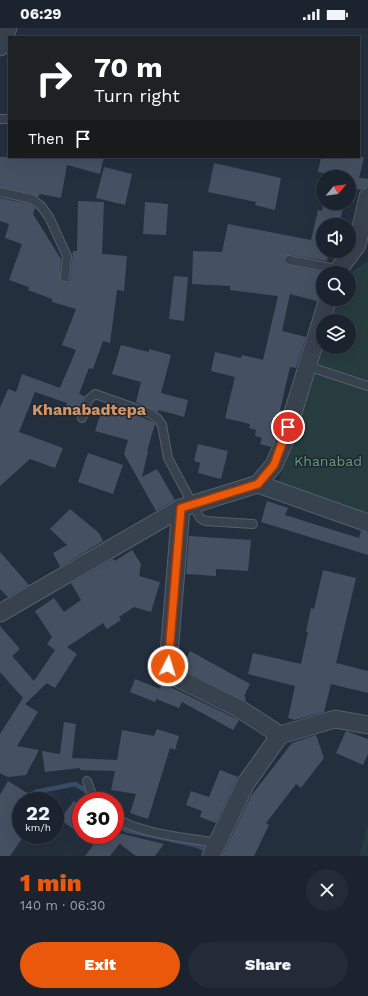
<!DOCTYPE html>
<html lang="en">
<head>
<meta charset="utf-8">
<style>
	body { margin:0; font-family:"Work Sans",sans-serif; background:#242b36; color:#f1f3f6; height:100vh; display:flex; flex-direction:column; font-size:15px; white-space:nowrap }
	* { box-sizing:border-box; margin:0 }
	p { font-size:13px; color:#a0a4aa }
	.icon { flex:none; width:22px; height:22px; fill:none; stroke:currentColor; stroke-width:2; stroke-linecap:round; stroke-linejoin:round }
	.map { position:relative; height:828px; overflow:hidden }
	.side { display:flex; flex-direction:column; background:#1b232e; flex:1 }
	.side>* { flex:none }
	.top-card { position:absolute; left:8px; top:8px; width:352px; height:122px; border-radius:0px; box-shadow:0 4px 16px #0002,0 0 0 1px #39404a; background:#202124; color:#fff; overflow:hidden }
	.needle { width:26px; rotate:61deg }
	.tools { position:absolute; left:316px; top:142px; display:grid; gap:8px }
	.tools a { display:grid; place-items:center; width:40px; height:40px; border-radius:50%; background:#1b232e; box-shadow:0 4px 16px #0002,0 0 0 1px #39404a; font-size:20px }
	.speed { position:absolute; left:12px; top:764px; display:flex; gap:8px; font-size:20px; font-weight:700; text-align:center }
	.speed>* { display:grid; place-content:center; width:52px; height:52px; border-radius:50%; background:#1b232e; box-shadow:0 4px 16px #0002,0 0 0 1px #39404a; line-height:1 }
	.speed small { font-size:10px; font-weight:400 }
	.speed .limit { border:6px solid #d22; background:#fff; color:#111 }
	.pin { position:absolute; display:grid; place-items:center; width:34px; height:34px; color:#fff; margin:-17px; border:2px solid #fff; border-radius:50%; box-shadow:0 1px 4px #0007 }
	.me { position:absolute; width:44px; margin:-22px; rotate:5deg; stroke-linejoin:round; filter:drop-shadow(0 0 3px #0008) }
	.turn { display:flex; align-items:center; gap:14px; height:84px; padding:0 20px; font-size:18px }
	.turn .icon { width:52px; height:52px; stroke-width:2.5 }
	.turn b { display:block; font-size:28px; line-height:34px }
	.then { display:flex; align-items:center; height:38px; padding:0 20px; background:#0003; gap:8px; font-size:15px }
	.round { display:grid; place-items:center; flex:none; width:42px; height:42px; border-radius:21px; background:#242b36 }
	.headline { display:flex; align-items:center; justify-content:space-between; height:68px; padding:0 20px }
	h1 { font-size:24px; font-weight:800; line-height:30px; color:#ea580c }
	.primary-button { display:flex; gap:8px; margin-top:auto; padding:8px 20px }
	.primary-button a { flex:1; height:46px; border-radius:24px; background:#ea580c; color:#fff; font-size:16px; font-weight:800; line-height:46px; text-align:center }
	.primary-button a+a { background:#242b36; color:#f1f3f6 }
	.status { display:flex; justify-content:space-between; align-items:center; height:28px; padding:0 20px; background:#1b232e; direction:ltr }
	.status svg { height:11px; fill:currentColor }
	.map>svg:first-child { display:block }
	.green { fill:#263c3f }
	.lines { fill:none; stroke-linecap:round; stroke-linejoin:round }
	.stream { stroke:#394c67; stroke-width:4.5 }
	.building { fill:#455162 }
	.service-casing { stroke:#565f6c; stroke-width:10 }
	.minor-casing { stroke:#565f6c; stroke-width:19 }
	.service { stroke:#38414e; stroke-width:8 }
	.minor { stroke:#38414e; stroke-width:17 }
	.route-casing { stroke:#983908; stroke-width:10 }
	.route { stroke:#ea580c; stroke-width:7 }
	.labels { text-anchor:middle; stroke-width:3; stroke-linejoin:round; paint-order:stroke }
	.park-label { font-size:14px; fill:#6b9a76; stroke:#1d2633 }
	.quarter-label { font-size:16px; font-weight:bold; fill:#d59563; stroke:#1d2633 }
</style>
</head>
<body>
<div class="status"><b>06:29</b><svg viewBox="0 0 49 12"><path d="M0 12V9h3v3zM5 12V6h3v6zM10 12V3h3v9zM15 12V0h3v12zM26 1h20v11H26zM47 4h2v5h-2z"/></svg></div>
<div class="map">
<svg width="368" height="828" viewBox="0 0 368 828">
	<rect width="100%" height="100%" fill="#242f3e"/>
	<g class="green">
		<polygon points="368,233 368,490 278,457 323,318 349,319 349,293 331,293 338,271 349,271 349,246"/>
		<polygon points="368,796 368,828 359,828"/>
	</g>
	<g class="lines">
		<g class="stream">
			<polyline points="35,764 75,756 85,762 91,773"/>
			<polyline points="115,794 125,802 195,817 221,828"/>
		</g>
	</g>
	<g class="building">
		<polygon points="0,129 104,129 100,146 67,137 61,170 40,166 38,169 33,166 0,159"/>
		<polygon points="321,129 364,129 359,150 368,151 368,159 361,162 357,161 354,174 349,173 349,149 318,144"/>
		<polygon points="214,135 281,150 275,182 255,177 256,174 208,164"/>
		<polygon points="104,139 132,146 125,177 96,170"/>
		<polygon points="0,170 30,176 35,180 33,186 61,231 60,248 62,254 67,254 70,252 73,223 77,223 78,173 104,174 102,226 127,228 124,263 117,262 110,315 103,313 93,341 89,340 79,366 84,368 78,384 65,380 67,375 35,364 19,404 63,420 55,440 30,431 0,458 0,380 8,361 16,364 22,346 60,360 76,322 62,317 76,281 52,274 52,271 28,262 29,259 9,252 22,216 5,210 9,196 0,193"/>
		<polygon points="145,174 168,176 166,207 143,206"/>
		<polygon points="323,175 344,175 339,197 323,197 323,223 329,223 327,233 290,227 284,231 284,234 288,237 324,244 317,273 290,266 282,303 306,309 296,340 290,339 280,382 283,383 275,411 271,419 260,416 262,410 255,408 256,402 249,400 250,396 225,390 235,349 211,343 215,324 241,330 242,327 263,332 278,268 230,262 230,258 192,256 193,223 222,224 228,196 311,212 318,182 322,183"/>
		<polygon points="174,248 188,249 184,293 169,291"/>
		<polygon points="121,317 149,324 149,321 171,327 161,365 188,372 184,389 159,382 158,384 136,374 141,354 112,346"/>
		<polygon points="103,378 133,385 153,394 155,396 147,423 148,423 142,449 157,441 175,472 156,483 124,426 128,412 95,403"/>
		<polygon points="198,416 228,423 221,451 198,445 200,435 194,433"/>
		<polygon points="88,425 123,437 113,466 78,454"/>
		<polygon points="267,473 288,480 285,487 359,510 361,503 368,505 368,527 261,494"/>
		<polygon points="70,481 99,505 103,513 60,539 53,525 67,517 50,501"/>
		<polygon points="189,508 251,512 248,543 216,541 216,548 186,546"/>
		<polygon points="132,522 141,536 139,548 160,554 151,584 134,579 119,589 121,592 107,601 103,595 67,619 77,626 55,660 47,655 25,676 38,684 17,718 39,722 26,747 8,749 0,745 0,706 23,670 0,644 0,598 20,621 12,628 34,653 55,622 47,616 52,609 35,583 54,570 64,584 81,572 71,555 113,531 115,533"/>
		<polygon points="0,524 29,557 8,569 0,561"/>
		<polygon points="323,542 356,550 336,635 368,643 368,665 331,656 324,684 295,692 288,690 295,658 248,646 253,625 301,636 308,604 306,604 311,580 314,581"/>
		<polygon points="190,623 250,656 244,668 246,670 245,673 181,641"/>
		<polygon points="135,651 160,661 155,674 130,664"/>
		<polygon points="162,655 239,692 233,702 182,674 179,680 156,671"/>
		<polygon points="64,694 76,696 72,730 117,732 122,702 154,708 157,701 179,708 175,722 170,720 148,791 130,785 136,766 111,762 115,743 80,742 80,740 45,744 42,723 60,726"/>
		<polygon points="346,703 368,711 368,726 363,737 336,725"/>
		<polygon points="316,707 324,730 301,760 296,756 266,795 269,797 254,828 222,828 251,768 292,715"/>
		<polygon points="220,742 238,749 216,795 200,789 202,783 186,777 191,763 209,769"/>
		<polygon points="8,753 40,773 21,773 21,812 10,828 0,828 0,767"/>
		<polygon points="74,773 81,778 81,807 60,791"/>
		<polygon points="123,806 164,816 155,828 136,828 120,816 121,814 110,828 85,828 94,816 81,807"/>
	</g>
	<g class="lines">
		<defs>
			<g id="service">
				<polyline points="0,91 9,91"/>
				<polyline points="0,164 32,171 41,178 49,189 67,228 65,249"/>
				<polyline points="289,232 337,241"/>
				<polyline points="307,338 368,358"/>
				<polyline points="82,390 88,372 95,366 149,385 157,390 162,397 168,430 200,490 205,493 253,496"/>
				<polyline points="87,753 92,766 98,773"/>
				<path d="M115,789C138,806 189,810 218,815"/>
			</g>
			<g id="minor">
				<polyline points="0,19 8,0"/>
				<polyline points="336,245 357,217 368,169"/>
				<polyline points="258,456 368,495"/>
				<polyline points="181,480 168,638 173,648 238,680 280,707 335,691 368,697"/>
				<polyline points="0,585 181,480 258,456 274,437 284,414 328,271"/>
				<polyline points="211,828 246,755 280,707"/>
			</g>
		</defs>
		<use href="#service" class="service-casing"/>
		<use href="#minor" class="minor-casing"/>
		<use href="#service" class="service"/>
		<use href="#minor" class="minor"/>
	</g>
	<g class="lines">
		<defs>
			<polyline id="route" points="168,638 181,480 258,456 274,437 288,399"/>
		</defs>
		<use href="#route" class="route-casing"/>
		<use href="#route" class="route"/>
	</g>
	<g class="labels">
		<g class="park-label">
			<text x="328" y="438">Khanabad</text>
		</g>
		<g class="quarter-label">
			<text x="89" y="387">Khanabadtepa</text>
		</g>
	</g>
</svg>
<div class="tools">
<a><svg class="needle" viewBox="-14 -14 28 28"><path d="M0-13l5 13h-10z" fill="#e53935"/><path d="M0 13l5-13h-10z" fill="#a0a4aa"/></svg></a>
<a><svg class="icon" aria-label="sound" viewBox="0 0 24 24"><path d="M4 9h4l5-4v14l-5-4H4zM17 9q2 3 0 6"/></svg></a>
<a><svg class="icon" aria-label="search" viewBox="0 0 24 24"><circle cx="10" cy="10" r="6"/><path d="M15 15l6 6"/></svg></a>
<a><svg class="icon" aria-label="layers" viewBox="0 0 24 24"><path d="M12 4l9 5-9 5-9-5zM3 14l9 5 9-5"/></svg></a>
</div>
<div class="speed"><div>22<small>km/h</small></div><div class="limit">30</div></div>
<div class="pin" style="left:288px;top:399px;background:#d93025"><svg class="icon" aria-label="arrive" viewBox="0 0 24 24"><path d="M6 21V4h12l-3 4 3 4H6"/></svg></div>
<svg class="me" style="left:168px;top:638px" viewBox="-20 -20 40 40"><circle r="17" fill="#ea580c" stroke="#fff" stroke-width="3"/><path d="M0-11L8 9 0 5-8 9z" fill="#fff"/></svg>
<div class="top-card">
<div class="turn"><svg class="icon" aria-label="right" viewBox="0 0 24 24"><path d="M7 20v-9h11M14 6l5 5-5 5"/></svg><div><b>70 m</b>Turn right</div></div>
<div class="then">Then<svg class="icon" aria-label="arrive" viewBox="0 0 24 24"><path d="M6 21V4h12l-3 4 3 4H6"/></svg></div>
</div>
</div>
<section class="side">
<div class="headline"><div><h1>1 min</h1><p>140 m · 06:30</p></div><a class="round"><svg class="icon" aria-label="close" viewBox="0 0 24 24"><path d="M6 6l12 12M18 6L6 18"/></svg></a></div>
<div class="primary-button"><a>Exit</a><a>Share</a></div>
</section>
</body>
</html>
